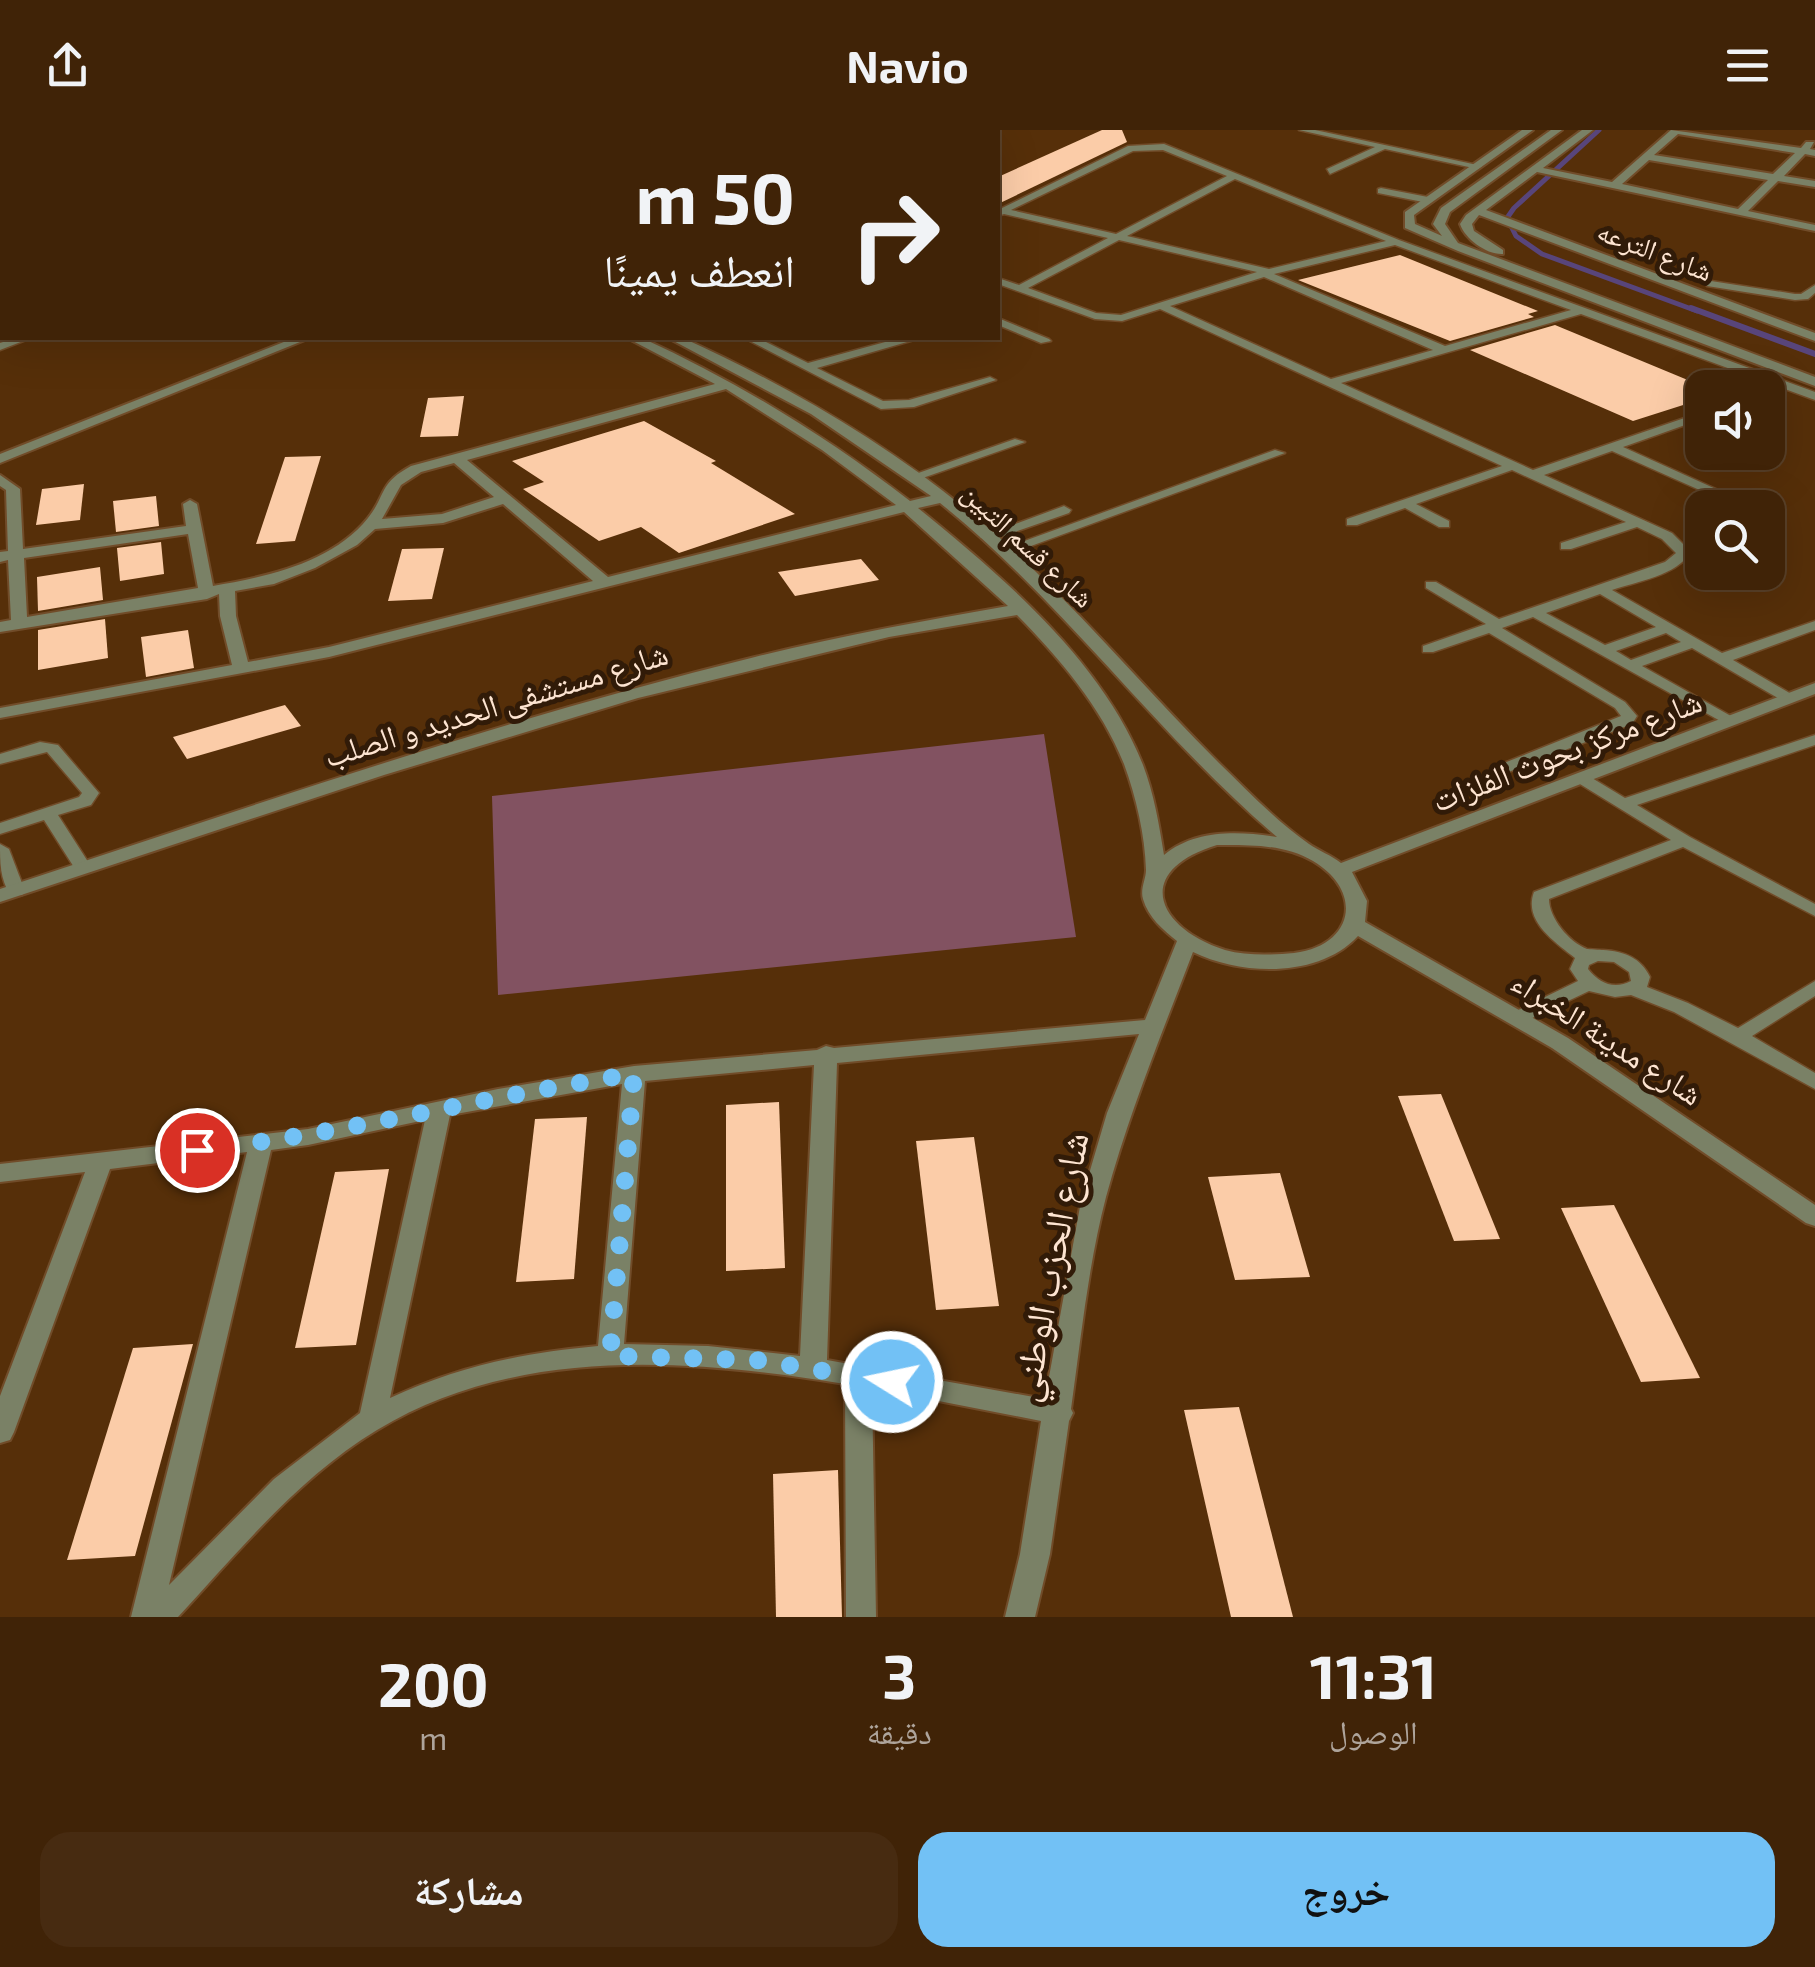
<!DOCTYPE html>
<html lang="ar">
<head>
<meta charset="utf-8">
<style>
	body { margin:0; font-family:"Exo 2","Noto Naskh Arabic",sans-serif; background:#472b11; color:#f1f3f6; direction:rtl; height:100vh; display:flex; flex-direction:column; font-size:38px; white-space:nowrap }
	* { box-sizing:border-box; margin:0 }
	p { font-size:32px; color:#aea49b }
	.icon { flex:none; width:55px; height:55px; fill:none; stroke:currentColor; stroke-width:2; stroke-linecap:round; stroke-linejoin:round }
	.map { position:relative; height:1487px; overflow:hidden; direction:ltr }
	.panel { display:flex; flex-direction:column; background:#402307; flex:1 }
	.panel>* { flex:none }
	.banner { position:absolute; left:0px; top:0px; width:1000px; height:210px; box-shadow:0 10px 40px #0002,0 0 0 2px #594028; direction:rtl; background:#402307; color:#f1f3f6; overflow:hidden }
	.tools { position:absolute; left:1685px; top:240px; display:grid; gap:20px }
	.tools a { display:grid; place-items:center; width:100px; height:100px; border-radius:20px; background:#402307; box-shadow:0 10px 40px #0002,0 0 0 2px #594028; font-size:50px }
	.pin { position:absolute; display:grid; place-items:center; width:85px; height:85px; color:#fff; margin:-42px; border:5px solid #fff; border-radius:50%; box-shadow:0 2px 10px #0007 }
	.me { position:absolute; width:110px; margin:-55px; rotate:280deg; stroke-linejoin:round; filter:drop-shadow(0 0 8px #0008) }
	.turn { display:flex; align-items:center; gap:35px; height:210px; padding:0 40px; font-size:45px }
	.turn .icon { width:130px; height:130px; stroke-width:2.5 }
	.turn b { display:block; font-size:70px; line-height:85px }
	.eta { display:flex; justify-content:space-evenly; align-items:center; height:170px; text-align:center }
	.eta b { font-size:60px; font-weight:700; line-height:70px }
	.primary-button { display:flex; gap:20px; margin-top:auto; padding:20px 40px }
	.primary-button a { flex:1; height:115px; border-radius:30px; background:#72c1f5; color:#111; font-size:40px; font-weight:700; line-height:115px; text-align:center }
	.primary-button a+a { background:#472b11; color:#f1f3f6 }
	header { display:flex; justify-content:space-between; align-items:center; height:130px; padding:0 40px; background:#402307; font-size:45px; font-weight:700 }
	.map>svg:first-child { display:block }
	.green { fill:#825261 }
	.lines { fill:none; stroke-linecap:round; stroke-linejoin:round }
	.stream-far1 { stroke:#58457b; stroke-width:5 }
	.stream { stroke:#58457b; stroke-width:6 }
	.building { fill:#fbcca8 }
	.lane-casing { stroke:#714c29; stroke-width:3 }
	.street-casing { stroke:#714c29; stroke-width:4 }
	.lane { fill:#7a8166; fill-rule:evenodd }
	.street { fill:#7a8166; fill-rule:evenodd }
	.route { stroke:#72c1f5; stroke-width:18; stroke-dasharray:0 32.4 }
	.labels { text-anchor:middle; stroke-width:10; stroke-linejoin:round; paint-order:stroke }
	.far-street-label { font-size:28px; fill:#fde4d1; stroke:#311b08 }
	.street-label { font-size:32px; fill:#fde4d1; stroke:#311b08 }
	.near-street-label { font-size:38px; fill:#fde4d1; stroke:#311b08 }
</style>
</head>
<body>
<header><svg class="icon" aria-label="menu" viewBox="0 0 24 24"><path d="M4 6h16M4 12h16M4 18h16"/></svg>Navio<svg class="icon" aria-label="share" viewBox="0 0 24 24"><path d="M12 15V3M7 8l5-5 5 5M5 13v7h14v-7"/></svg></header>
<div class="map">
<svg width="1815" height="1487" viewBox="0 0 1815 1487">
	<rect width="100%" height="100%" fill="#562f09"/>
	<polygon class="green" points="1044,604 1076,807 498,865 492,666"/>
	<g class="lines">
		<polyline class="stream-far1" points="1599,0 1514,78 1507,88 1516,106 1542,124 1697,181"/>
		<polyline class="stream" points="1691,178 1815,224"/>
	</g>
	<g class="building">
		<polygon points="1102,0 1122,0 1127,12 998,74 998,47"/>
		<polygon points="1400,125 1538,181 1528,184 1534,187 1450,211 1298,150"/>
		<polygon points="1555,195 1707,258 1702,258 1702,269 1633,291 1470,220"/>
		<polygon points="464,266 458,306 420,307 428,268"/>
		<polygon points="644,291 716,331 711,333 795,384 679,423 641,397 599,411 523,359 544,352 512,331"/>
		<polygon points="321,326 295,411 256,414 285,327"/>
		<polygon points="84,354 80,390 36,395 42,359"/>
		<polygon points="156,366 159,396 116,402 113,371"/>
		<polygon points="161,412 164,444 120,451 117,418"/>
		<polygon points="444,418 432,469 388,471 402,419"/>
		<polygon points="861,429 879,450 795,466 778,442"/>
		<polygon points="100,437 103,470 38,481 37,447"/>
		<polygon points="105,489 108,528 38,540 38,500"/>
		<polygon points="188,500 194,538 146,547 141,507"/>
		<polygon points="285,575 301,596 187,629 173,607"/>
		<polygon points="1441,964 1500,1109 1454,1111 1398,966"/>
		<polygon points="779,972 785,1138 726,1141 726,975"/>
		<polygon points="587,987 574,1149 516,1152 535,989"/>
		<polygon points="974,1007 999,1176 936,1180 916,1011"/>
		<polygon points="389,1039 356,1215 295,1218 335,1042"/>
		<polygon points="1280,1043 1310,1147 1235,1150 1208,1047"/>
		<polygon points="1614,1075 1700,1248 1641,1252 1561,1078"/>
		<polygon points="193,1214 135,1426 67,1430 133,1218"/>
		<polygon points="1239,1277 1293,1487 1231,1487 1184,1280"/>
		<polygon points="838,1340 842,1487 776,1487 773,1344"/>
	</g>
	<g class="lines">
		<defs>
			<g id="lane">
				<polygon points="1299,0 1315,0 1482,36 1478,39 1385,19 1330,44 1327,39 1375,17"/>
				<path d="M1164,14L1399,110L1815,262V270L1581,184L1341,253L1533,340L1702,282V289L1623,317L1758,378H1740L1612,321L1544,345L1672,403L1688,419L1690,422C1679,445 1635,452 1612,460L1722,523L1815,491V500L1733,530L1793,565L1796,568L1793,571H1783L1692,518L1642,536L1738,590L1730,595L1724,593L1533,487L1502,498L1625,572L1637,586L1632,594L1506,643H1494L1492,640L1494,637L1621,586L1615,578L1489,503L1433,522H1423V516L1486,494L1426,458V452H1436L1499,489L1665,432L1676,423L1662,409L1637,397L1571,419H1561V413L1626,392L1512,340L1416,374L1449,391V397H1439L1405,378L1357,395H1347V389L1502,336L1160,179L1122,191L1095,189L998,154V148L1019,155L1108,108L1004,84L998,86V80L1128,16ZM1163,20L1227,46L1116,104L1011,80L1133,21ZM1235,49L1386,111L1269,139L1127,106ZM1119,110L1257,142L1121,185L1096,183L1028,158ZM1395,115L1571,180L1445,216L1274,144ZM1264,147L1433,220L1331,249L1170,176ZM1600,464L1656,497L1605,515L1546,483ZM1666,503L1681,512L1631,530L1616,521Z"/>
				<polygon points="2,47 2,53 0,54 0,48"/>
				<polygon points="1381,58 1428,67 1433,70 1428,73 1378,63 1378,59"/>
				<polygon points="1711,151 1795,164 1801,164 1815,155 1815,163 1808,169 1795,170 1707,156 1706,154"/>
				<polygon points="998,188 1049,209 1051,211 1041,213 998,195"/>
				<polygon points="16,208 31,208 0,220 0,213"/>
				<polygon points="744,208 758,208 808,233 900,208 915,208 914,210 817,238 883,271 909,270 990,247 996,250 914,277 881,279"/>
				<polygon points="1015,309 1025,312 917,350 907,347"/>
				<polygon points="1275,320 1285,323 1009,424 999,424 997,421"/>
				<polygon points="1064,376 1071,380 1069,383 992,410 987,411 980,407"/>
				<path d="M1815,605V615L1637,675L1690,707L1815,774V786L1683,717L1549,769C1549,788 1569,812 1587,819C1588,819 1601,820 1603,820C1624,821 1641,828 1650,847L1647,857L1688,873L1738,898L1815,851V866L1752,906L1815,943V959L1674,882L1631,865L1615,867L1589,861L1526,891H1512L1509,887L1512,883L1578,851L1570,839L1575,828C1555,812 1523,791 1534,762L1671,710L1575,651L1573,648L1575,645H1587L1625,668ZM1598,831L1614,832L1629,842L1631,851C1614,860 1599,853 1588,839L1589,835Z"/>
				<polygon points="40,612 58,615 99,663 91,675 58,685 92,738 89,742 77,742 44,690 0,704 0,693 79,667 82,663 47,622 0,634 0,624"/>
				<path d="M0,714L9,719L25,761L22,765H10C0,748 0,733 0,714Z"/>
			</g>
			<g id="street">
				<polygon points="1522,0 1533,0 1414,85 1415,94 1442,106 1433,94 1441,78 1551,0 1562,0 1450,82 1445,94 1458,113 1815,247 1815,256 1458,121 1405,98 1405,82"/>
				<path d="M1582,0H1593L1543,38L1612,52L1671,0L1801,18L1806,12H1814L1810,19L1815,20V26L1805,24L1784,46L1815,51V57L1778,51L1748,81L1815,95V101L1537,42L1486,80L1815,203V211L1479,85L1472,94L1474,101L1503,120V124C1487,125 1465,109 1460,94L1466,85ZM1678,4L1795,23L1773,44L1654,25ZM1649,30L1768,50L1738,79L1622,54Z"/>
				<polygon points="294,208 310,208 0,333 0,324"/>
				<path d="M627,208H642C738,252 826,306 910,371L931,366L811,284L668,208H683C812,267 934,341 1035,441C1099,503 1156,570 1219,633C1247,660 1276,691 1309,714C1319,721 1331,725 1341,733L1815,553V564L1352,742L1367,771L1365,792L1568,908L1815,1075V1096L1806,1093L1552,918L1358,806C1319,848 1242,846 1193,822C1162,903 1129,983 1106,1067C1088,1136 1081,1208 1071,1279L1073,1283L1069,1291L1050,1424L1035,1487H1005L1020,1424L1041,1291L872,1258L876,1487H846L845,1254C690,1229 517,1215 377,1300C299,1347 239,1421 178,1487H131L247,1022L110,1039L14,1302L10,1310L0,1313V1266L85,1042L0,1052V1034L308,999L498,959L634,936L817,920L826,916L834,918L1145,890L1177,811C1163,800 1148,787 1143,769C1140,759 1146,749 1146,740C1145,705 1136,667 1124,634C1101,576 1059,528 1017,485L889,507L638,568L384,645L0,772V759C250,677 499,590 755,527C839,506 923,491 1008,476L904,382L329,527L0,588V578L232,535L220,486L219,464L207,469L0,502V492L11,490L8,430L0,432V422L8,421L6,360L0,356V345L20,359L23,419L186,396L183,374L190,370L197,374L213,456C266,447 332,433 368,388C387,364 378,354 411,336L715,254ZM726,259L822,320L896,375L608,447L467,330ZM454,333L494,367L442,384L382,389L401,355L421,342ZM940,373C1064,472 1156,604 1277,707C1239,701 1195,699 1164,725C1159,694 1154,664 1143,635C1102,531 1003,447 918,378ZM503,374L593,451L329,517L248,532L236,486L235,461L274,454L315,438L357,415L375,399L443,393ZM188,404L198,458L27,487L24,428ZM1217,715C1249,715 1284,714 1313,731C1365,762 1353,816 1294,823C1272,825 1247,826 1225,820C1156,798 1132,741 1217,715ZM1139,904L1107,983L1081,1071L1045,1269L827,1230L837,933ZM814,935L800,1226L708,1216L624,1214L645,951ZM622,954L598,1216C522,1223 459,1236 390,1268L450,985ZM425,990L360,1283L274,1349L169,1455L271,1020L308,1015Z"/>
			</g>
		</defs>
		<use href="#lane" class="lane-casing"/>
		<use href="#street" class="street-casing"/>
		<use href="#lane" class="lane"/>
		<use href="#street" class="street"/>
	</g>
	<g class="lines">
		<path class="route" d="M197,1020C345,1004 487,966 634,944L610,1226L756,1230L892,1252"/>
	</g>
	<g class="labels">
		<g class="far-street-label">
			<text transform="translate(1655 121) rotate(21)" y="10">شارع الترعه</text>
			<text transform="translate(1028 415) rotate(43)" y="10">شارع قسم التبين</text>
		</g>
		<g class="street-label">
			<text transform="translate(496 575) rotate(-17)" y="11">شارع مستشفى الحديد و الصلب</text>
			<text transform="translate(1567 621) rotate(-21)" y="11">شارع مركز بحوث الفلزات</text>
			<text transform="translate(1607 908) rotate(33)" y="11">شارع مدينة الخبراء</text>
		</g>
		<g class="near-street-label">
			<text transform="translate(1050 1137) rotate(-79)" y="13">شارع الحزب الوطني</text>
		</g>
	</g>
</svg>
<div class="tools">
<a><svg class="icon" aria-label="sound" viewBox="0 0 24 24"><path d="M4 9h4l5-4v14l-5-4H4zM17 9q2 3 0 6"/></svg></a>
<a><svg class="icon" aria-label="search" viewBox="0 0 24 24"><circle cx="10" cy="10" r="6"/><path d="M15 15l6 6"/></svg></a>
</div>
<div class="pin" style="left:197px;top:1020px;background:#d93025"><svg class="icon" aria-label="arrive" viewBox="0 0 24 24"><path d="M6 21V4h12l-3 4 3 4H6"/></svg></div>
<svg class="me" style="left:892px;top:1252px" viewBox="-20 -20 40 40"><circle r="17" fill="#72c1f5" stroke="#fff" stroke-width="3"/><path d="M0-11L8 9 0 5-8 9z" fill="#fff"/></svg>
<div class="banner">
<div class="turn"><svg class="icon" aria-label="right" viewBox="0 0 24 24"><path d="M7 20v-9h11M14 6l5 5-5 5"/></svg><div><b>50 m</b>انعطف يمينًا</div></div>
</div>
</div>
<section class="panel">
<div class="eta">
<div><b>11:31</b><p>الوصول</p></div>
<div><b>3</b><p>دقيقة</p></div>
<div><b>200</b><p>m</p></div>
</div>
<div class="primary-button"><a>خروج</a><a>مشاركة</a></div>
</section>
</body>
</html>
